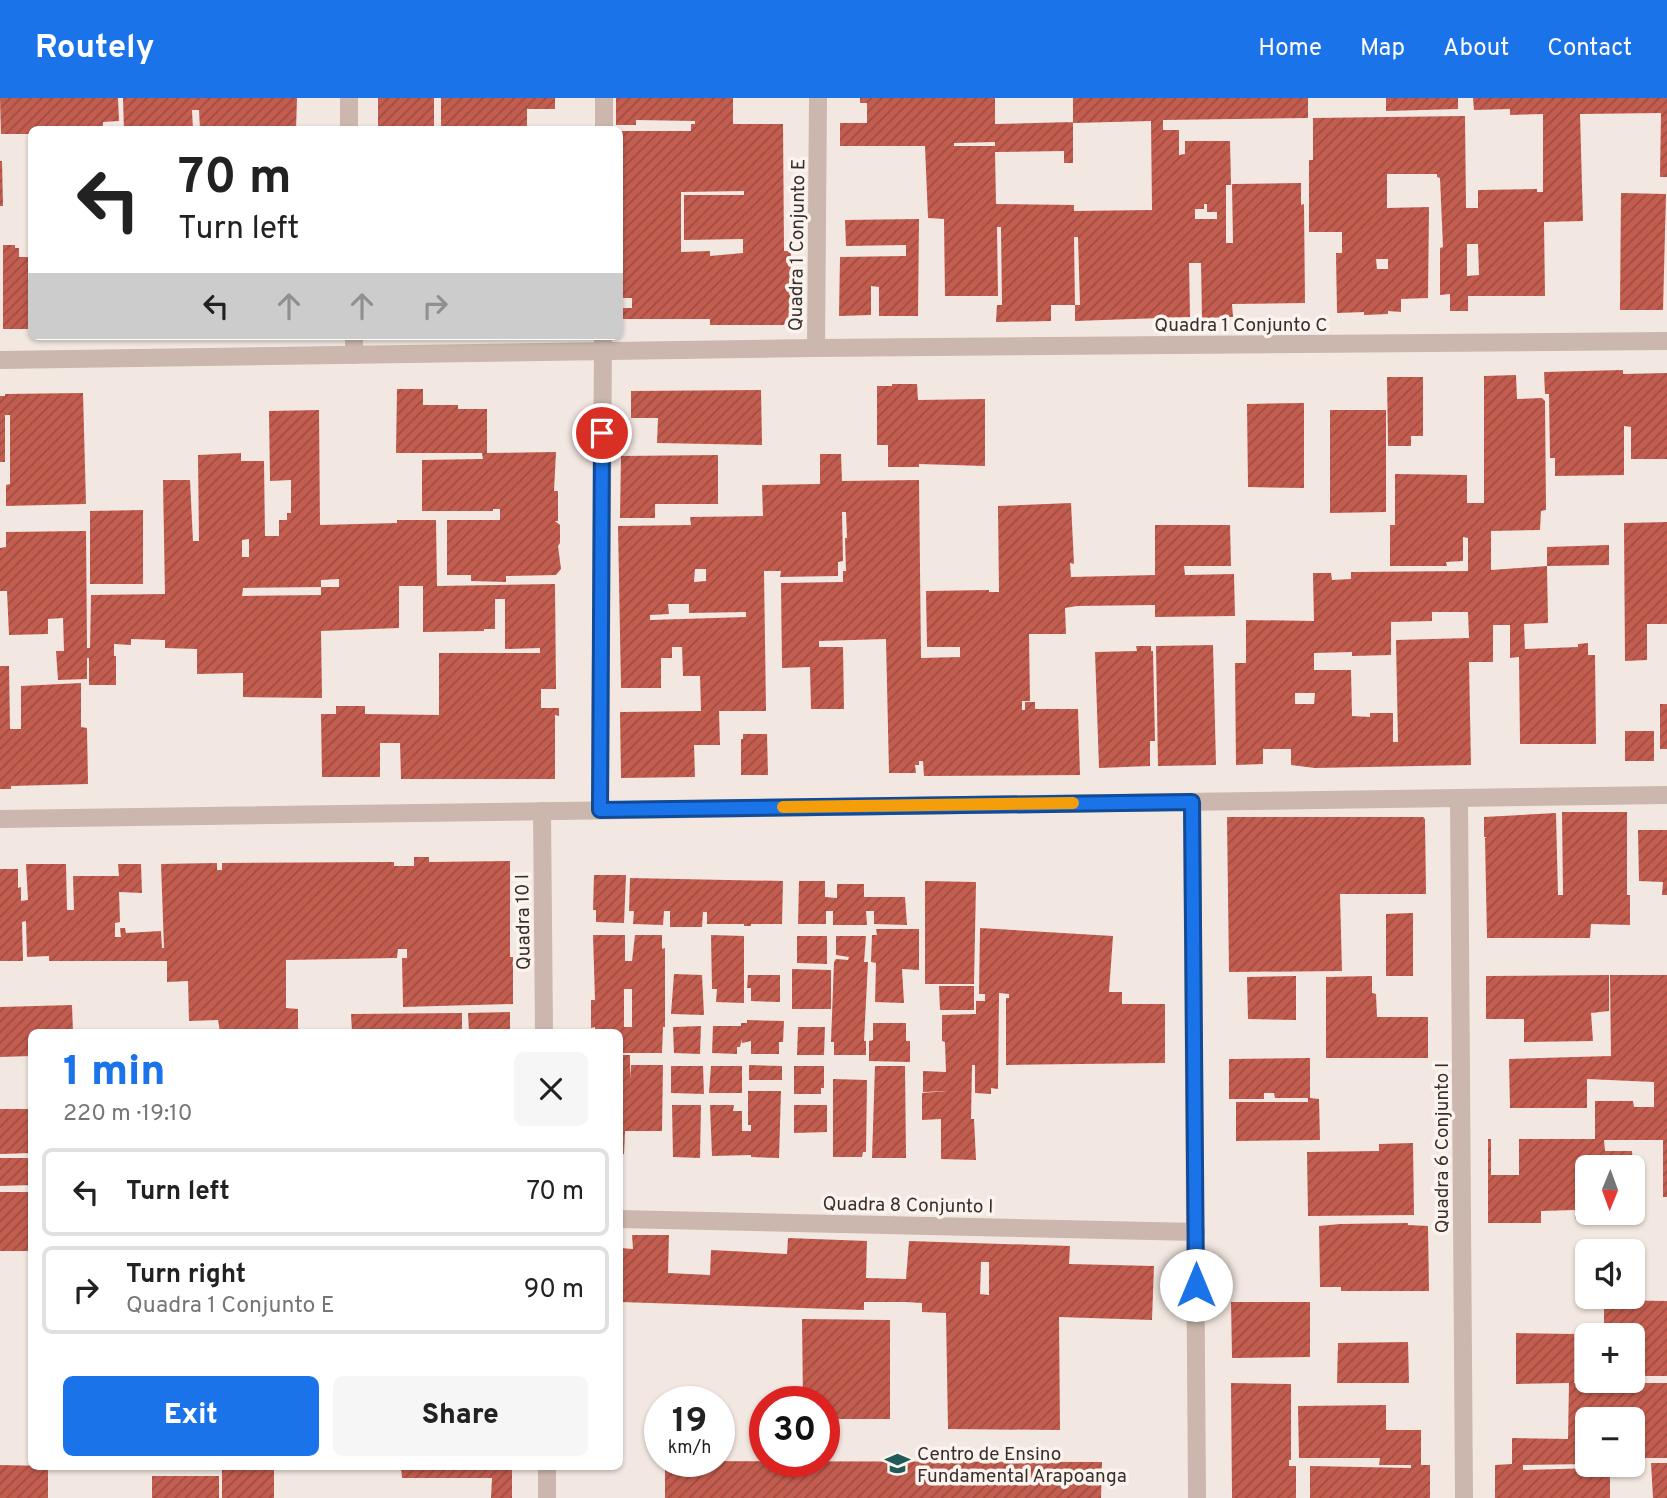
<!DOCTYPE html>
<html lang="en">
<head>
<meta charset="utf-8">
<style>
	body { margin:0; font-family:Overpass,sans-serif; background:#f6f6f6; color:#222; height:100vh; display:flex; flex-direction:column; font-size:26px; white-space:nowrap }
	* { box-sizing:border-box; margin:0 }
	p { font-size:23px; color:#767676 }
	.icon { flex:none; width:38px; height:38px; fill:none; stroke:currentColor; stroke-width:2; stroke-linecap:round; stroke-linejoin:round }
	.map { position:relative; flex:1; overflow:hidden }
	.drawer { position:absolute; left:28px; top:931px; width:595px; height:441px; display:flex; flex-direction:column; background:#fff; border-radius:10px; box-shadow:0 2px 5px #0004 }
	.drawer>* { flex:none }
	.top-card { position:absolute; left:28px; top:28px; width:595px; height:214px; border-radius:10px; box-shadow:0 2px 5px #0004; background:#fff; color:#222; overflow:hidden }
	.needle { width:46px; rotate:181deg }
	.controls { position:absolute; left:1575px; top:1057px; display:grid; gap:14px }
	.controls a { display:grid; place-items:center; width:70px; height:70px; border-radius:10px; background:#fff; box-shadow:0 2px 5px #0004; font-size:35px }
	.speed { position:absolute; left:644px; top:1288px; display:flex; gap:14px; font-size:35px; font-weight:700; text-align:center }
	.speed>* { display:grid; place-content:center; width:91px; height:91px; border-radius:50%; background:#fff; box-shadow:0 2px 5px #0004; line-height:1 }
	.speed small { font-size:18px; font-weight:400 }
	.speed .limit { border:10px solid #d22; background:#fff; color:#111 }
	.pin { position:absolute; display:grid; place-items:center; width:60px; height:60px; color:#fff; margin:-30px; border:4px solid #fff; border-radius:50%; box-shadow:0 2px 7px #0007 }
	.me { position:absolute; width:77px; margin:-38px; rotate:0deg; stroke-linejoin:round; filter:drop-shadow(0 0 5px #0008) }
	.turn { display:flex; align-items:center; gap:24px; height:147px; padding:0 35px; font-size:32px }
	.turn .icon { width:91px; height:91px; stroke-width:2.5 }
	.turn b { display:block; font-size:49px; line-height:60px }
	.lanes { display:flex; align-items:center; height:66px; padding:0 35px; background:#0003; justify-content:center; gap:35px; direction:ltr }
	.lanes .off { opacity:.35 }
	.round { display:grid; place-items:center; flex:none; width:74px; height:74px; border-radius:10px; background:#f6f6f6 }
	.summary { display:flex; align-items:center; justify-content:space-between; height:119px; padding:0 35px }
	h1 { font-size:42px; font-weight:800; line-height:52px; color:#1a73e8 }
	.primary-button { display:flex; gap:14px; margin-top:auto; padding:14px 35px }
	.primary-button a { flex:1; height:80px; border-radius:10px; background:#1a73e8; color:#fff; font-size:28px; font-weight:800; line-height:80px; text-align:center }
	.primary-button a+a { background:#f6f6f6; color:#222 }
	ul { padding:0; list-style:none }
	li { display:flex; align-items:center; gap:21px; height:88px; margin:0 14px 10px; padding:0 21px; border:4px solid #e0e0e0; border-radius:10px }
	li div { flex:1 }
	li b { display:block; font-size:26px }
	li em { font-style:normal }
	header { display:flex; align-items:center; gap:42px; box-sizing:border-box; height:98px; padding:0 35px; background:#1a73e8; color:#fff }
	header strong { font-size:33px }
	nav { display:flex; gap:38px; margin-inline-start:auto; font-size:24px }
	.map>svg:first-child { display:block }
	.building { fill:url(#building-hatch); fill-rule:evenodd }
	.lines { fill:none; stroke-linecap:round; stroke-linejoin:round }
	.minor { stroke:#cbb7ad; stroke-width:18 }
	.route-casing { stroke:#114b97; stroke-width:18 }
	.route { stroke:#1a73e8; stroke-width:12 }
	.slow { stroke:#f59e0b; stroke-width:12 }
	.labels { text-anchor:middle; stroke-width:7; stroke-linejoin:round; paint-order:stroke }
	.street-label { font-size:19px; fill:#3a2e2b; stroke:#faf3ee }
	.poi-label { font-size:19px; fill:#3a2e2b; stroke:#faf3ee; text-anchor:start }
</style>
</head>
<body>
<header>
<strong>Routely</strong>
<nav><a>Home</a><a>Map</a><a>About</a><a>Contact</a></nav>
</header>
<div class="map">
<svg width="1667" height="1400" viewBox="0 0 1667 1400">
	<defs>
		<pattern id="building-hatch" width="6" height="6" patternUnits="userSpaceOnUse" patternTransform="scale(1.75)"><rect width="6" height="6" fill="#c35d4f"/><path d="M-1 1l2-2M0 6l6-6M5 7l2-2" fill="none" stroke="#9f4d42"/></pattern>
	</defs>
	<rect width="100%" height="100%" fill="#f3e8e1"/>
	<g class="building">
		<polygon points="0,0 118,0 119,23 103,24 103,32 32,32 32,36 1,36"/>
		<polygon points="123,0 297,0 296,32 200,32 199,12 192,12 193,32 124,32"/>
		<rect x="378" y="0" width="56" height="32"/>
		<polygon points="441,0 555,0 555,11 527,11 527,30 441,31"/>
		<path d="M616,0H733V26H783L784,153H791L790,224L783,227H710V221H620V210H632V200H622L620,33H691V26H695V23L636,22V27H616ZM744,93V97H684V142L743,141V155L710,158V153L681,154V94Z"/>
		<path d="M860,0H995V26L1073,24V65H1064V53L995,54L996,106L1074,107V113L1152,112L1151,23L1073,25V0H1308V20L1163,22V32H1179V57L1185,56V43H1230L1231,87H1226V145H1233L1232,86L1301,85V107L1304,106L1305,205L1232,206L1233,219L1202,220L1201,165H1189L1190,219L1075,223V207H1080L1078,139H1074L1075,207H1051V223L996,224L997,207H1002L1001,129H997L998,198H945L944,121L928,120L925,48H840V25H867V5H860ZM995,44V48H954V45ZM1204,106H1207V114H1217V121H1195V111H1204Z"/>
		<polygon points="1386,0 1458,0 1458,11 1386,13"/>
		<path d="M1473,0H1667V79H1660L1661,15L1580,16L1583,123L1544,124L1545,198H1468V213H1450V196L1440,197V150L1443,149L1440,80L1437,79V76H1387V110L1429,109L1428,200L1401,201V214L1388,213V216L1364,217V214L1337,215L1336,155H1342V134H1309V62H1313V20L1465,18L1466,110H1478V92L1537,91V94H1543V16L1510,17V11L1474,12ZM1467,146H1478L1479,177L1467,178ZM1376,161H1388V171H1377Z"/>
		<polygon points="0,63 2,63 3,108 0,108"/>
		<polygon points="1621,95 1666,96 1663,212 1620,212"/>
		<polygon points="919,121 918,218 879,218 879,189 871,188 871,217 839,218 840,159 906,158 906,147 846,148 845,122"/>
		<polygon points="3,147 15,147 15,150 19,150 19,159 28,159 29,231 3,231"/>
		<polygon points="1623,272 1623,276 1667,275 1667,361 1631,361 1631,329 1624,328 1624,377 1555,378 1555,360 1550,360 1549,296 1545,296 1544,274"/>
		<path d="M1516,277L1517,301L1542,300L1545,303L1546,412L1541,413L1540,432L1491,433V472L1547,468L1548,525L1524,526L1525,551L1578,549V546L1588,545V557H1595L1596,646H1520L1519,559L1510,560V527H1493V564H1469L1471,667L1315,670L1291,667V651H1263V666L1236,667L1235,565H1246V522L1314,523L1313,475H1331L1332,482L1351,481V474L1468,473V440L1463,439V463L1446,464L1447,468H1390V427H1395V376L1467,377V405H1484V278ZM1432,514H1468L1469,540L1396,542L1398,644H1393V615H1370V619L1352,618L1351,572H1314V555L1352,554V558L1391,557V524L1432,523ZM1295,595H1315L1314,606H1295Z"/>
		<polygon points="1387,279 1423,279 1423,338 1411,338 1411,348 1388,348"/>
		<polygon points="892,286 917,286 918,302 985,301 985,368 919,366 919,369 888,369 888,347 877,347 877,288 892,288"/>
		<polygon points="397,291 423,291 423,307 458,307 458,311 487,311 487,355 556,354 554,393 558,393 558,423 555,423 560,427 560,445 558,448 561,471 556,477 506,478 506,484 471,483 471,477 447,477 447,422 500,422 500,411 493,411 493,413 422,413 422,362 483,361 482,355 396,355"/>
		<polygon points="761,292 762,347 657,345 658,320 631,320 631,293"/>
		<polygon points="83,295 86,406 6,408 6,387 10,386 10,317 5,317 5,364 0,364 0,298 5,298 5,296"/>
		<polygon points="1304,305 1304,390 1248,389 1247,306"/>
		<path d="M319,312L320,427L397,425V422H436L437,488L555,486L556,591H541V610H559V618L555,617V681H401L400,645H380V679H322L321,616H336V608H365V616L439,617V555H540V550L505,551V501H495V531H484V533L423,534V488H399V530L321,533L322,600L243,599V575L197,576V551L165,550V542L131,541V547L114,546V558H116V587H89V560H87V581L58,582L56,553H64L63,520L48,521V536L9,537L7,493H0V450L6,449V434L86,433L87,550H90L91,497L165,496L163,382H190L193,443H199L198,357L241,355V363H264L265,438H279V422H287V415H291V382L270,383L269,313ZM249,441V459H242V442ZM339,481V489H321V497L242,498L243,490L321,489V482Z"/>
		<polygon points="1330,312 1386,312 1386,414 1330,415"/>
		<path d="M820,356H841L842,383L919,382L921,560L960,559V549H927L926,493L989,492V494H999L998,408L1071,405L1074,466L1070,465L1071,479L1155,477V427H1230L1231,468H1184L1185,477L1234,476L1235,518L1155,519V507L1077,508L1065,510L1066,536H1029L1030,603H1022V612H1025V604H1035V611H1078L1080,677L924,678L923,663H919V667H915L916,675H889L886,541L819,543V549H843L844,611H811L810,569L782,570L781,485L843,484V473H846L845,440H847L846,414H842L843,463L838,464V478L780,479L781,473H764L766,613H719L720,647H694L695,679L621,680L620,614L701,613L700,578H683L682,549H672V560H661V590H621L618,428L691,427L690,419L763,418L762,387L820,386ZM695,471H706V483L694,484ZM668,506H689V515L746,514V519L650,522V517L669,516Z"/>
		<polygon points="718,357 718,406 655,406 655,420 620,420 621,358"/>
		<polygon points="143,412 143,486 90,486 90,413"/>
		<polygon points="1667,424 1667,526 1647,526 1647,562 1625,563 1624,425"/>
		<polygon points="1609,447 1609,467 1547,468 1547,449"/>
		<polygon points="1213,547 1216,667 1158,668 1156,548"/>
		<polygon points="1136,548 1151,548 1151,553 1153,553 1155,643 1150,643 1150,668 1099,670 1095,554 1137,553"/>
		<polygon points="0,568 9,568 10,631 21,631 21,588 81,585 81,629 87,630 88,686 11,688 11,691 0,691"/>
		<rect x="1660" y="606" width="7" height="45"/>
		<rect x="1625" y="633" width="29" height="30"/>
		<polygon points="743,636 767,636 768,677 741,677 741,641 743,641"/>
		<polygon points="1562,714 1627,714 1627,797 1630,797 1630,827 1591,826 1590,840 1487,840 1485,740 1487,739 1484,739 1484,719 1556,715 1558,797 1563,797"/>
		<polygon points="1227,719 1423,719 1425,721 1426,796 1340,796 1342,873 1229,874"/>
		<polygon points="1638,732 1667,732 1667,797 1662,797 1663,784 1639,783"/>
		<polygon points="414,759 429,759 429,764 510,763 510,859 513,859 513,906 403,909 402,860 407,860 407,851 398,851 397,860 395,860 286,862 286,910 298,911 298,934 220,934 218,922 189,923 188,883 167,884 167,863 49,863 49,858 27,859 26,823 22,824 23,863 0,863 0,771 18,771 18,790 21,789 21,803 28,802 26,766 66,766 67,812 74,812 73,778 119,778 118,766 141,766 142,795 119,794 120,824 115,825 115,839 121,839 120,830 125,830 126,835 161,833 162,850 164,850 161,766 217,765 217,772 222,772 222,765 394,764 394,768 414,768"/>
		<polygon points="594,777 626,777 624,825 596,824 596,812 593,812"/>
		<polygon points="630,780 783,783 782,826 751,826 751,828 744,828 744,826 707,826 707,814 703,814 702,829 670,829 670,813 664,813 663,827 633,826 634,813 629,813"/>
		<polygon points="799,783 825,783 825,799 837,800 837,786 864,786 864,799 905,799 907,827 874,826 874,813 866,813 867,827 833,827 833,813 826,813 826,826 798,826"/>
		<polygon points="925,783 976,784 974,886 925,886"/>
		<polygon points="1413,815 1413,878 1386,878 1386,816"/>
		<polygon points="980,830 1113,838 1109,894 1122,894 1122,906 1165,906 1165,965 1006,967 1006,900 1009,900 1009,896 999,895 998,991 991,990 991,996 975,995 975,967 972,967 971,1021 974,1021 976,1062 941,1061 941,1021 922,1022 922,995 947,993 923,994 923,973 946,974 945,944 942,943 942,917 976,916 976,903 985,903 985,896 979,896"/>
		<polygon points="876,831 919,831 919,872 902,871 904,905 875,904 876,865 871,864 872,837 877,837"/>
		<path d="M593,837H625V863H632L635,837H662V851L665,850V929H663L662,955H620V934H595V929L591,930V902H595ZM624,891H632V929H624Z"/>
		<polygon points="711,837 744,838 744,905 716,904 717,891 712,891"/>
		<polygon points="797,838 827,838 827,866 797,865"/>
		<polygon points="836,838 866,838 864,864 868,864 864,943 866,943 866,957 834,957 834,944 831,944 834,864 836,861 848,862 849,859 836,857"/>
		<polygon points="792,871 831,872 831,911 792,911"/>
		<polygon points="674,876 702,877 704,917 671,916"/>
		<polygon points="748,877 780,877 780,904 751,903 751,890 747,890"/>
		<polygon points="1609,877 1609,913 1591,915 1593,943 1524,944 1524,921 1486,921 1486,878"/>
		<polygon points="1610,877 1667,877 1667,1099 1663,1099 1663,1042 1604,1042 1605,1053 1632,1053 1633,1069 1587,1069 1587,1115 1625,1115 1625,1120 1575,1121 1575,1112 1541,1113 1541,1125 1488,1125 1488,1041 1491,1041 1491,1077 1519,1077 1519,1041 1595,1041 1595,1003 1633,1003 1634,1009 1654,1009 1654,984 1587,981 1587,1010 1510,1010 1509,961 1611,958"/>
		<polygon points="1296,878 1296,922 1248,921 1247,879"/>
		<polygon points="1372,878 1372,895 1376,896 1377,919 1428,919 1428,960 1326,960 1326,879"/>
		<polygon points="939,888 974,888 974,912 940,912"/>
		<polygon points="72,907 73,934 32,934 32,958 0,959 0,909"/>
		<polygon points="510,914 510,934 469,934 468,915"/>
		<polygon points="462,915 462,934 352,934 351,916"/>
		<polygon points="747,922 784,923 783,944 779,944 779,956 751,956 751,943 742,945 742,941 740,949 737,949 737,956 712,955 713,928 741,928 741,925 747,925"/>
		<polygon points="873,925 906,925 906,943 910,943 910,964 869,963 869,943 873,942"/>
		<polygon points="701,928 700,956 674,955 673,929"/>
		<polygon points="798,929 825,929 824,957 797,957"/>
		<polygon points="620,957 630,957 630,981 631,967 663,967 662,1033 625,1033 624,1056 620,1056"/>
		<polygon points="1310,960 1310,1000 1319,1001 1320,1042 1236,1043 1236,1004 1308,1004 1308,1000 1275,1000 1274,995 1264,995 1264,1001 1229,1001 1229,961"/>
		<polygon points="749,967 782,968 782,982 749,982"/>
		<polygon points="671,968 703,968 704,996 671,995"/>
		<polygon points="711,968 742,968 742,995 709,995"/>
		<polygon points="794,968 824,968 824,990 821,990 821,996 794,996"/>
		<polygon points="875,968 905,968 906,1060 872,1060"/>
		<polygon points="833,981 867,982 866,1054 863,1054 862,1059 833,1059"/>
		<polygon points="748,993 781,993 779,1060 751,1059 751,1057 712,1058 710,1007 734,1007 733,1013 742,1013 742,1033 751,1033 751,1027 748,1027"/>
		<polygon points="672,1007 701,1007 700,1060 673,1059"/>
		<polygon points="794,1007 827,1007 827,1034 794,1035"/>
		<polygon points="0,1011 32,1011 32,1055 0,1056"/>
		<polygon points="1413,1045 1414,1117 1308,1118 1307,1054 1379,1053 1379,1046"/>
		<polygon points="0,1060 32,1060 32,1087 0,1088"/>
		<rect x="0" y="1094" width="32" height="59"/>
		<polygon points="1408,1125 1408,1127 1428,1128 1429,1193 1341,1193 1341,1189 1320,1189 1319,1128 1340,1126"/>
		<path d="M632,1137H669L668,1175L710,1177L711,1152L787,1156L788,1140L867,1143L866,1180L906,1181L909,1143L1070,1148L1069,1166L1154,1168L1152,1222L1059,1219L1060,1332L948,1331L946,1215L922,1214V1205L905,1204H864V1212L620,1204V1150L633,1151ZM981,1164H989V1197L980,1196Z"/>
		<polygon points="1604,1202 1667,1203 1667,1278 1633,1278 1633,1237 1604,1237"/>
		<polygon points="1231,1204 1310,1204 1310,1259 1232,1260"/>
		<polygon points="802,1221 890,1222 890,1321 824,1321 824,1304 803,1304"/>
		<polygon points="1516,1235 1574,1236 1574,1285 1667,1285 1667,1360 1633,1360 1633,1321 1587,1321 1587,1366 1523,1367 1523,1372 1594,1370 1594,1376 1610,1375 1610,1400 1495,1400 1495,1367 1512,1366 1512,1340 1568,1341 1569,1285 1516,1286"/>
		<polygon points="1408,1244 1409,1285 1337,1285 1338,1245"/>
		<polygon points="1231,1285 1291,1286 1291,1362 1289,1362 1289,1368 1296,1368 1296,1400 1232,1400"/>
		<polygon points="1386,1307 1386,1332 1421,1332 1421,1367 1430,1367 1430,1400 1310,1400 1310,1368 1411,1370 1411,1367 1379,1367 1380,1360 1299,1360 1298,1308"/>
		<polygon points="665,1363 1102,1364 1101,1400 665,1400"/>
		<polygon points="1651,1365 1667,1365 1667,1400 1653,1400"/>
		<polygon points="0,1367 48,1368 48,1400 0,1400"/>
		<rect x="222" y="1368" width="52" height="32"/>
		<polygon points="401,1368 512,1368 512,1400 491,1400 492,1380 402,1380"/>
		<rect x="152" y="1378" width="67" height="22"/>
	</g>
	<g class="lines">
		<g class="minor">
			<polyline points="349,0 349,32"/>
			<polyline points="604,32 604,0"/>
			<polyline points="354,238 354,257"/>
			<polyline points="816,250 818,0"/>
			<polyline points="0,262 816,250 1667,243"/>
			<polyline points="1459,700 1464,1400"/>
			<polyline points="1192,704 1197,1400"/>
			<polyline points="600,712 603,238"/>
			<polyline points="542,713 544,934"/>
			<polyline points="0,721 1667,697"/>
			<polyline points="620,1121 1196,1134"/>
			<polyline points="547,1368 547,1400"/>
		</g>
	</g>
	<g class="lines">
		<defs>
			<polyline id="route" points="602,335 600,712 1192,704 1196,1187"/>
		</defs>
		<use href="#route" class="route-casing"/>
		<use href="#route" class="route"/>
		<polyline class="slow" points="783,709 1073,705"/>
	</g>
	<defs>
		<symbol id="school-bare" viewBox="-9 -9 18 18"><path d="M0-5L7-2L0 1L-7-2ZM-4 1L0 2.5L4 1V4Q0 6-4 4Z" fill="#215b58" stroke="#faf3ee" stroke-width="2.5" paint-order="stroke"/></symbol>
	</defs>
	<g fill-rule="evenodd">
		<use href="#school-bare" x="880" y="1348" width="35" height="35"/>
	</g>
	<g class="labels">
		<g class="street-label">
			<text transform="translate(796 147) rotate(-89)" y="7">Quadra 1 Conjunto E</text>
			<text x="1241" y="233">Quadra 1 Conjunto C</text>
			<text transform="translate(522 824) rotate(-91)" y="7">Quadra 10 I</text>
			<text transform="translate(1441 1050) rotate(-90)" y="7">Quadra 6 Conjunto I</text>
			<text transform="translate(908 1106) rotate(1)" y="7">Quadra 8 Conjunto I</text>
		</g>
		<g class="poi-label">
			<text x="917" y="1362">Centro de Ensino<tspan x="917" dy="22">Fundamental Arapoanga</tspan></text>
		</g>
	</g>
</svg>
<div class="controls">
<a><svg class="needle" viewBox="-14 -14 28 28"><path d="M0-13l5 13h-10z" fill="#e53935"/><path d="M0 13l5-13h-10z" fill="#767676"/></svg></a>
<a><svg class="icon" aria-label="sound" viewBox="0 0 24 24"><path d="M4 9h4l5-4v14l-5-4H4zM17 9q2 3 0 6"/></svg></a>
<a>+</a>
<a>−</a>
</div>
<div class="speed"><div>19<small>km/h</small></div><div class="limit">30</div></div>
<div class="pin" style="left:602px;top:335px;background:#d93025"><svg class="icon" aria-label="arrive" viewBox="0 0 24 24"><path d="M6 21V4h12l-3 4 3 4H6"/></svg></div>
<svg class="me" style="left:1196px;top:1187px" viewBox="-20 -20 40 40"><circle r="19" fill="#fff"/><path d="M0-13L10 11 0 6-10 11z" fill="#1a73e8"/></svg>
<div class="top-card">
<div class="turn"><svg class="icon" aria-label="left" viewBox="0 0 24 24"><path d="M17 20v-9H6M10 6l-5 5 5 5"/></svg><div><b>70 m</b>Turn left</div></div>
<div class="lanes"><svg class="icon" aria-label="left" viewBox="0 0 24 24"><path d="M17 20v-9H6M10 6l-5 5 5 5"/></svg><svg class="icon off" aria-label="ahead" viewBox="0 0 24 24"><path d="M12 20V5M6 11l6-6 6 6"/></svg><svg class="icon off" aria-label="ahead" viewBox="0 0 24 24"><path d="M12 20V5M6 11l6-6 6 6"/></svg><svg class="icon off" aria-label="right" viewBox="0 0 24 24"><path d="M7 20v-9h11M14 6l5 5-5 5"/></svg></div>
</div>
<section class="drawer">
<div class="summary"><div><h1>1 min</h1><p>220 m · 19:10</p></div><a class="round"><svg class="icon" aria-label="close" viewBox="0 0 24 24"><path d="M6 6l12 12M18 6L6 18"/></svg></a></div>
<ul>
<li><svg class="icon" aria-label="left" viewBox="0 0 24 24"><path d="M17 20v-9H6M10 6l-5 5 5 5"/></svg><div><b>Turn left</b></div><em>70 m</em></li>
<li><svg class="icon" aria-label="right" viewBox="0 0 24 24"><path d="M7 20v-9h11M14 6l5 5-5 5"/></svg><div><b>Turn right</b><p>Quadra 1 Conjunto E</p></div><em>90 m</em></li>
</ul>
<div class="primary-button"><a>Exit</a><a>Share</a></div>
</section>
</div>
</body>
</html>
